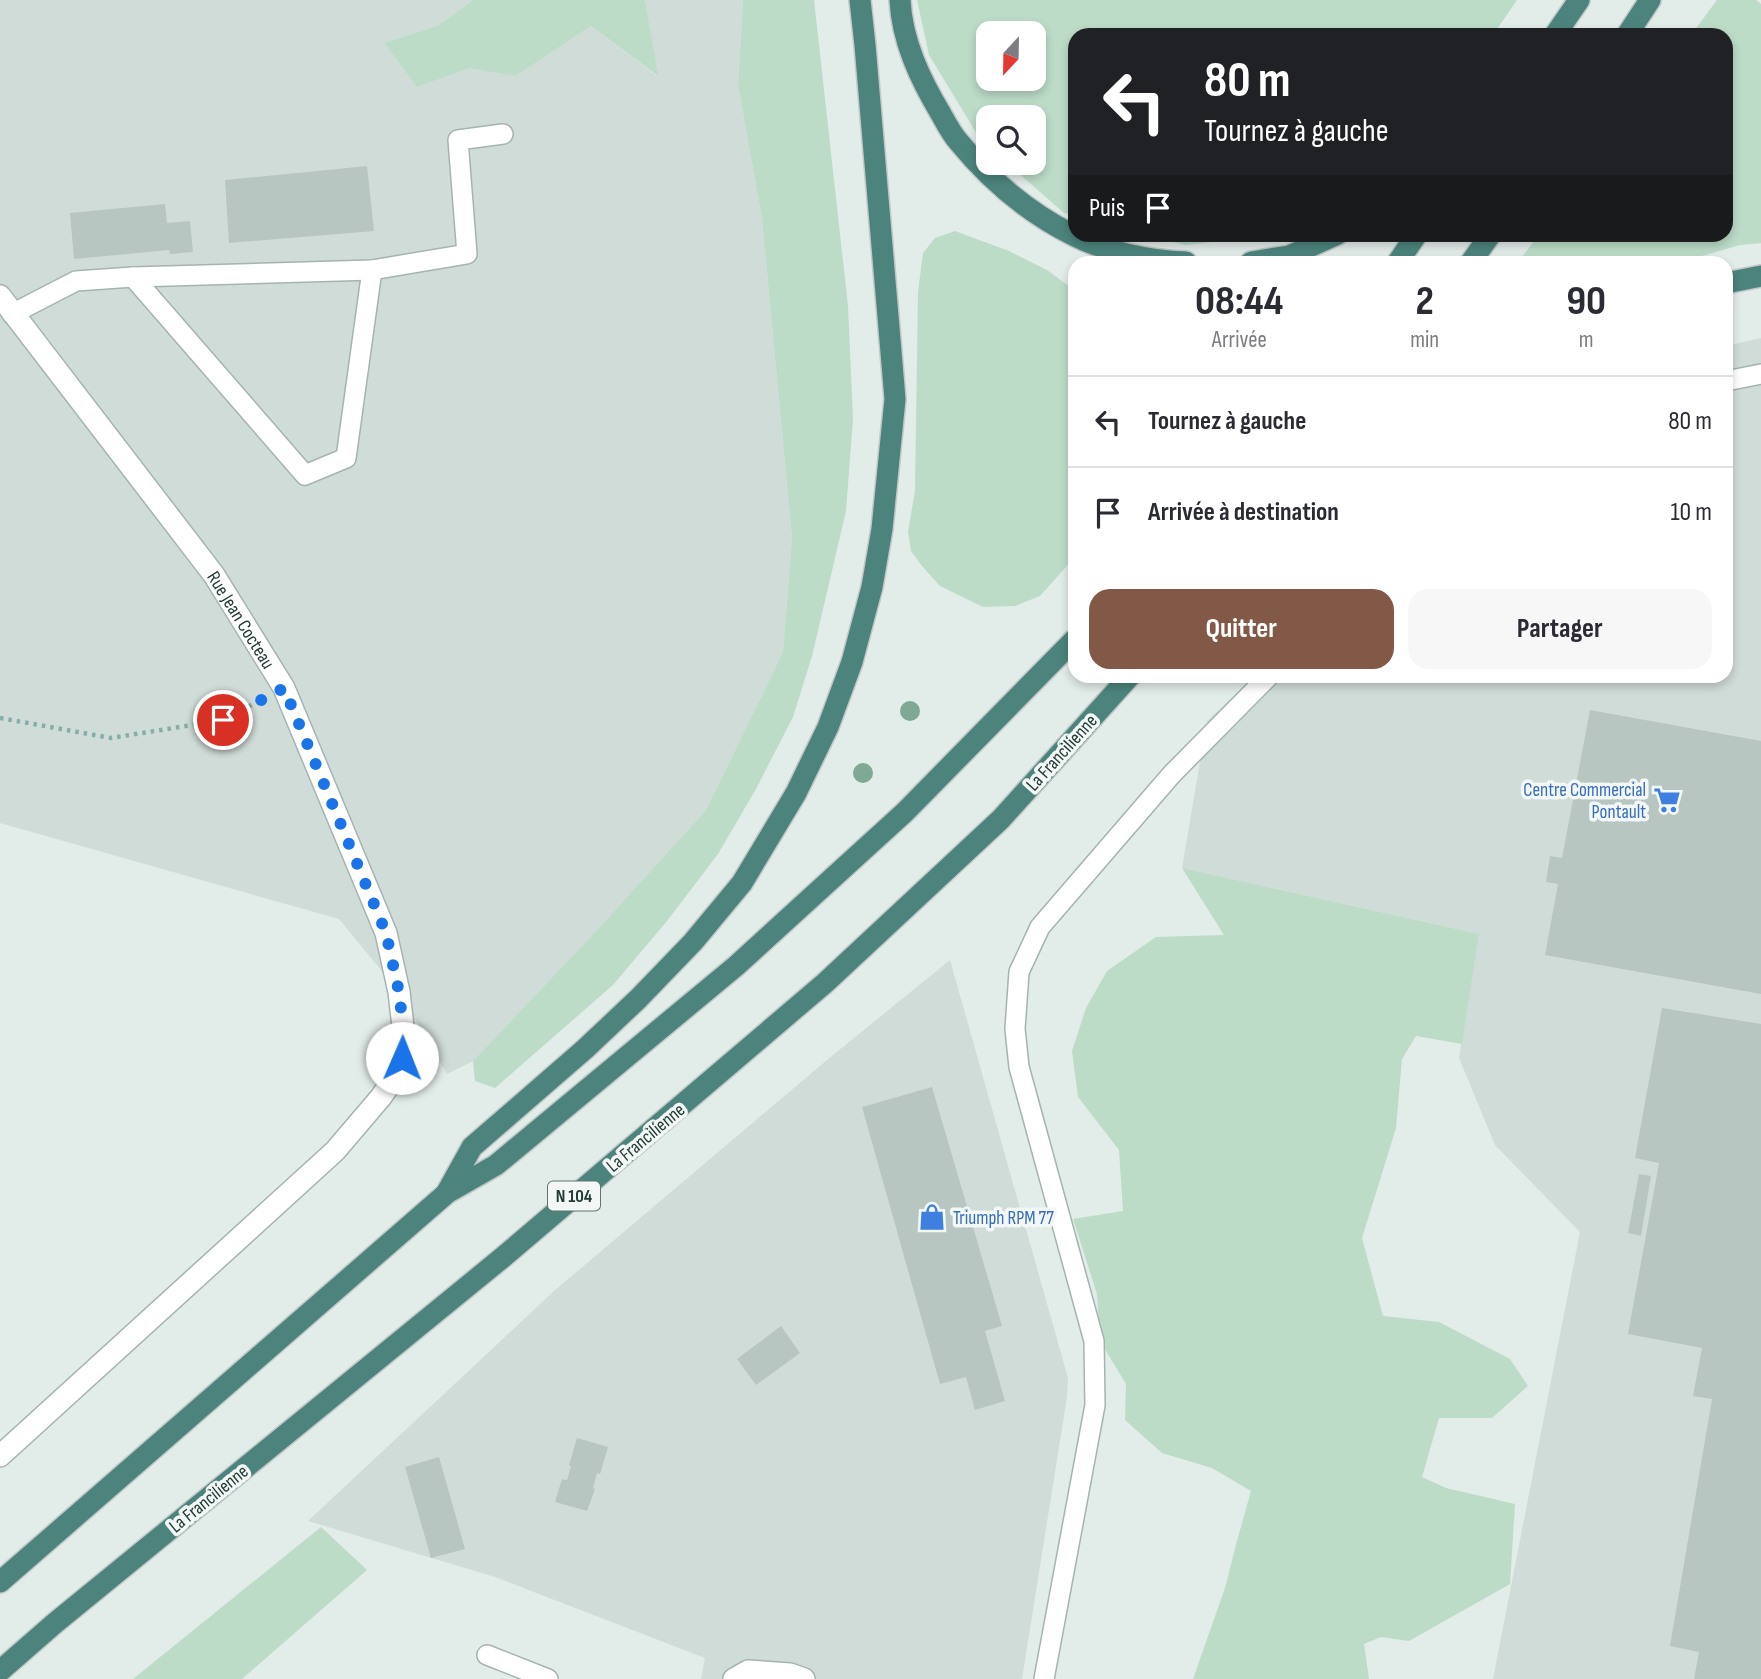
<!DOCTYPE html>
<html lang="fr">
<head>
<meta charset="utf-8">
<style>
	body { margin:0; font-family:"Sofia Sans Condensed",sans-serif; background:#f7f7f7; color:#2b2b33; height:100vh; display:flex; flex-direction:column; font-size:26px; white-space:nowrap }
	* { box-sizing:border-box; margin:0 }
	p { font-size:23px; color:#7c7c81 }
	.icon { flex:none; width:38px; height:38px; fill:none; stroke:currentColor; stroke-width:2; stroke-linecap:round; stroke-linejoin:round }
	.map { position:relative; flex:1; overflow:hidden }
	.panel { position:absolute; left:1068px; top:256px; width:665px; height:427px; display:flex; flex-direction:column; background:#fff; border-radius:21px; box-shadow:0 4px 10px #0003 }
	.panel>* { flex:none }
	.hud { position:absolute; left:1068px; top:28px; width:665px; height:214px; border-radius:21px; box-shadow:0 4px 10px #0003; background:#202124; color:#fff; overflow:hidden }
	.needle { width:46px; rotate:202deg }
	.buttons { position:absolute; left:976px; top:21px; display:grid; gap:14px }
	.buttons a { display:grid; place-items:center; width:70px; height:70px; border-radius:14px; background:#fff; box-shadow:0 4px 10px #0003; font-size:35px }
	.pin { position:absolute; display:grid; place-items:center; width:60px; height:60px; color:#fff; margin:-30px; border:4px solid #fff; border-radius:50%; box-shadow:0 2px 7px #0007 }
	.me { position:absolute; width:77px; margin:-38px; rotate:1deg; stroke-linejoin:round; filter:drop-shadow(0 0 5px #0008) }
	.turn { display:flex; align-items:center; gap:24px; height:147px; padding:0 21px; font-size:32px }
	.turn .icon { width:91px; height:91px; stroke-width:2.5 }
	.turn b { display:block; font-size:49px; line-height:60px }
	.then { display:flex; align-items:center; height:66px; padding:0 21px; background:#0003; gap:14px; font-size:26px }
	.eta { display:flex; justify-content:space-evenly; align-items:center; height:119px; text-align:center }
	.eta b { font-size:42px; font-weight:700; line-height:49px }
	.cta { display:flex; gap:14px; margin-top:auto; padding:14px 21px }
	.cta a { flex:1; height:80px; border-radius:21px; background:#825947; color:#fff; font-size:28px; font-weight:700; line-height:80px; text-align:center }
	.cta a+a { background:#f7f7f7; color:#2b2b33 }
	ul { padding:0; list-style:none }
	li { display:flex; align-items:center; gap:21px; height:91px; padding:0 21px; border-top:2px solid #e1e1e2 }
	li div { flex:1 }
	li b { display:block; font-size:26px }
	li em { font-style:normal }
	.map>svg:first-child { display:block }
	.built { fill:#d0dcd8 }
	.green { fill:#bcdcc8; fill-rule:evenodd }
	.building { fill:#b8c6c2 }
	.lines { fill:none; stroke-linecap:round; stroke-linejoin:round }
	.service-casing { stroke:#a5b4b0; stroke-width:22 }
	.minor-casing { stroke:#a5b4b0; stroke-width:24 }
	.tertiary-casing { stroke:#a5b4b0; stroke-width:24 }
	.trunk-casing { stroke:#c1c8c7; stroke-width:24 }
	.path { stroke:#84aea6; stroke-width:4.5; stroke-dasharray:3.5 5; stroke-linecap:butt }
	.service { stroke:#fff; stroke-width:19 }
	.minor { stroke:#fff; stroke-width:21 }
	.tertiary { stroke:#fff; stroke-width:21 }
	.trunk { stroke:#4c847d; stroke-width:21 }
	.tree { fill:#7fa995 }
	.route { stroke:#1a73e8; stroke-width:12; stroke-dasharray:0 21.6 }
	.labels { text-anchor:middle; stroke-width:7; stroke-linejoin:round; paint-order:stroke }
	.shield { fill:#f3f8f6; stroke:#617471; stroke-width:2 }
	.shield-label { font-size:18px; font-weight:bold; fill:#233c38 }
	.street-label { font-size:19px; fill:#233c38; stroke:#f3f8f6 }
	.shop-label { font-size:19px; fill:#366cbe; stroke:#f3f8f6; text-anchor:end }
</style>
</head>
<body>
<div class="map">
<svg width="1761" height="1679" viewBox="0 0 1761 1679">
	<rect width="100%" height="100%" fill="#e2ece9"/>
	<g class="built">
		<polygon points="0,0 473,0 439,25 384,43 417,87 469,67 516,76 591,26 657,76 645,0 743,0 738,85 762,219 792,538 783,652 706,810 596,931 473,1061 447,1074 399,992 339,919 0,823"/>
		<polygon points="1761,338 1761,1679 1493,1679 1580,1232 1495,1145 1459,1058 1479,934 1182,868 1207,721 1255,676 1726,676 1726,346"/>
		<polygon points="950,960 1068,1378 1067,1397 1022,1679 701,1679 705,1658 495,1577 308,1521 554,1291 827,1060"/>
	</g>
	<g class="green">
		<polygon points="473,0 645,0 658,76 591,26 516,76 469,68 417,87 384,43 439,25"/>
		<polygon points="743,0 814,0 848,306 853,419 846,511 812,656 793,717 756,789 718,854 667,921 613,985 495,1088 475,1081 473,1061 596,931 706,810 783,652 792,538 762,219 738,85"/>
		<path d="M917,0H1517L1493,35H1074V215L1064,213L1007,163H1034V117H989V146L980,139L929,55ZM989,33H1034V79H989Z"/>
		<polygon points="1717,0 1756,0 1761,4 1761,243 1740,245 1681,262 1518,262 1539,235 1726,234 1726,35 1691,35"/>
		<polygon points="955,231 1009,251 1047,270 1074,290 1074,558 1040,596 1015,606 983,607 940,586 922,566 911,551 908,532 915,491 918,292 923,253 935,238"/>
		<polygon points="1146,235 1146,234 1277,235 1185,245"/>
		<polygon points="1182,868 1479,934 1462,1044 1416,1036 1402,1059 1396,1128 1362,1238 1383,1316 1439,1322 1510,1359 1528,1386 1492,1418 1439,1418 1422,1477 1446,1488 1515,1504 1510,1584 1409,1641 1381,1637 1364,1644 1369,1679 1193,1679 1225,1588 1237,1541 1251,1491 1212,1468 1162,1453 1125,1420 1126,1384 1100,1341 1097,1294 1073,1219 1123,1211 1119,1150 1078,1097 1072,1051 1086,1008 1107,971 1156,937 1224,935"/>
		<polygon points="321,1527 367,1570 242,1679 133,1679"/>
	</g>
	<g class="building">
		<polygon points="367,166 374,231 229,243 225,180"/>
		<polygon points="165,204 167,223 190,221 193,252 170,254 169,250 74,259 70,213"/>
		<polygon points="1590,710 1761,741 1761,994 1545,955 1558,884 1546,882 1550,856 1562,858"/>
		<polygon points="1662,1008 1761,1024 1761,1679 1694,1679 1699,1652 1670,1646 1712,1399 1693,1396 1702,1348 1628,1334 1659,1163 1635,1158"/>
		<polygon points="932,1087 1002,1326 985,1331 1005,1401 975,1410 966,1377 940,1384 862,1107"/>
		<polygon points="1639,1174 1651,1176 1641,1236 1628,1233"/>
		<polygon points="781,1326 800,1353 756,1385 737,1359"/>
		<polygon points="577,1438 608,1447 600,1474 597,1473 593,1488 595,1489 587,1511 555,1502 562,1479 567,1480 571,1466 569,1465"/>
		<polygon points="439,1457 465,1549 431,1558 405,1467"/>
	</g>
	<g class="lines">
		<defs>
			<g id="service">
				<polyline points="133,277 305,475 346,458 372,270"/>
				<polyline points="12,314 76,281 133,277 372,270 467,254 458,140 503,134"/>
				<polyline points="1726,381 1761,374"/>
				<polyline points="487,1655 548,1679"/>
				<polyline points="1044,1679 1095,1405 1094,1341 1019,1067 1015,1029 1019,972 1040,927 1172,774 1269,676"/>
			</g>
			<g id="minor">
				<path id="s1" d="M0,296L214,575L284,688L386,933L399,992L405,1044L399,1071L381,1097L335,1151L0,1456"/>
			</g>
			<polyline id="tertiary" points="734,1679 748,1671 790,1674 804,1679"/>
			<g id="trunk">
				<path d="M900,0C902,41 920,79 941,114C946,123 951,133 958,141C989,179 1029,213 1073,235C1106,252 1150,261 1186,262"/>
				<polyline points="1555,35 1579,0"/>
				<polyline points="1627,35 1650,0"/>
				<polyline points="1251,262 1289,256 1338,234"/>
				<polyline points="1398,262 1417,234"/>
				<polyline points="1471,262 1491,234"/>
				<polyline points="1726,283 1761,276"/>
				<polyline points="447,1192 472,1147 585,1049 638,999 693,942 742,883 796,793 828,727 852,662 872,587 882,529 895,399 865,45 860,0"/>
				<polyline points="0,1582 447,1193 496,1165 736,966 905,812 1074,640"/>
				<polyline points="0,1671 55,1623 502,1258 825,983 1001,819 1130,676"/>
			</g>
		</defs>
		<use href="#service" class="service-casing"/>
		<use href="#minor" class="minor-casing"/>
		<use href="#tertiary" class="tertiary-casing"/>
		<use href="#trunk" class="trunk-casing"/>
		<polyline class="path" points="0,718 111,738 223,720 261,700"/>
		<use href="#service" class="service"/>
		<use href="#minor" class="minor"/>
		<use href="#tertiary" class="tertiary"/>
		<use href="#trunk" class="trunk"/>
	</g>
	<g class="tree">
		<circle cx="910" cy="711" r="10"/>
		<circle cx="863" cy="773" r="10"/>
	</g>
	<g class="lines">
		<polyline class="route" points="223,720 284,688 386,933 399,992 405,1044 402,1058"/>
	</g>
	<defs>
		<symbol id="supermarket-bare" viewBox="-9 -9 18 18"><path d="M-6-5.5h2.5l.6 2H6L4.5 2H-2.5L-4.4-4H-6ZM-1.5 3.2a1.3 1.3 0 1 0 .1 0ZM3 3.2a1.3 1.3 0 1 0 .1 0Z" fill="#3f7fe0" stroke="#f3f8f6" stroke-width="2.5" paint-order="stroke"/></symbol>
		<symbol id="shop-bare" viewBox="-9 -9 18 18"><path d="M-5-2.5h2.3a2.7 3.5 0 0 1 5.4 0H5L5.5 6h-11ZM-1.5-2.5h3a1.5 2.3 0 0 0-3 0Z" fill="#3f7fe0" stroke="#f3f8f6" stroke-width="2.5" paint-order="stroke"/></symbol>
	</defs>
	<g fill-rule="evenodd">
		<use href="#supermarket-bare" x="1648" y="781" width="38" height="38"/>
		<use href="#shop-bare" x="913" y="1198" width="38" height="38"/>
	</g>
	<g class="labels">
		<rect class="shield" x="548" y="1181.5" width="52" height="29" rx="5"/>
		<g class="shield-label">
			<text x="574" y="1202">N 104</text>
		</g>
		<g class="street-label">
			<text dy="7" stroke="none"><textPath href="#s1" startOffset="404">Rue Jean Cocteau</textPath></text>
			<text transform="translate(1061 752) rotate(-48)" y="7">La Francilienne</text>
			<text transform="translate(645 1137) rotate(-40)" y="7">La Francilienne</text>
			<text transform="translate(208 1498) rotate(-39)" y="7">La Francilienne</text>
		</g>
		<g class="shop-label">
			<text x="1646" y="796">Centre Commercial<tspan x="1646" dy="22">Pontault</tspan></text>
			<text x="953" y="1224" text-anchor="start">Triumph RPM 77</text>
		</g>
	</g>
</svg>
<div class="buttons">
<a><svg class="needle" viewBox="-14 -14 28 28"><path d="M0-13l5 13h-10z" fill="#e53935"/><path d="M0 13l5-13h-10z" fill="#7c7c81"/></svg></a>
<a><svg class="icon" aria-label="search" viewBox="0 0 24 24"><circle cx="10" cy="10" r="6"/><path d="M15 15l6 6"/></svg></a>
</div>
<div class="pin" style="left:223px;top:720px;background:#d93025"><svg class="icon" aria-label="arrive" viewBox="0 0 24 24"><path d="M6 21V4h12l-3 4 3 4H6"/></svg></div>
<svg class="me" style="left:402px;top:1058px" viewBox="-20 -20 40 40"><circle r="19" fill="#fff"/><path d="M0-13L10 11 0 6-10 11z" fill="#1a73e8"/></svg>
<div class="hud">
<div class="turn"><svg class="icon" aria-label="left" viewBox="0 0 24 24"><path d="M17 20v-9H6M10 6l-5 5 5 5"/></svg><div><b>80 m</b>Tournez à gauche</div></div>
<div class="then">Puis<svg class="icon" aria-label="arrive" viewBox="0 0 24 24"><path d="M6 21V4h12l-3 4 3 4H6"/></svg></div>
</div>
<section class="panel">
<div class="eta">
<div><b>08:44</b><p>Arrivée</p></div>
<div><b>2</b><p>min</p></div>
<div><b>90</b><p>m</p></div>
</div>
<ul>
<li><svg class="icon" aria-label="left" viewBox="0 0 24 24"><path d="M17 20v-9H6M10 6l-5 5 5 5"/></svg><div><b>Tournez à gauche</b></div><em>80 m</em></li>
<li><svg class="icon" aria-label="arrive" viewBox="0 0 24 24"><path d="M6 21V4h12l-3 4 3 4H6"/></svg><div><b>Arrivée à destination</b></div><em>10 m</em></li>
</ul>
<div class="cta"><a>Quitter</a><a>Partager</a></div>
</section>
</div>
</body>
</html>
